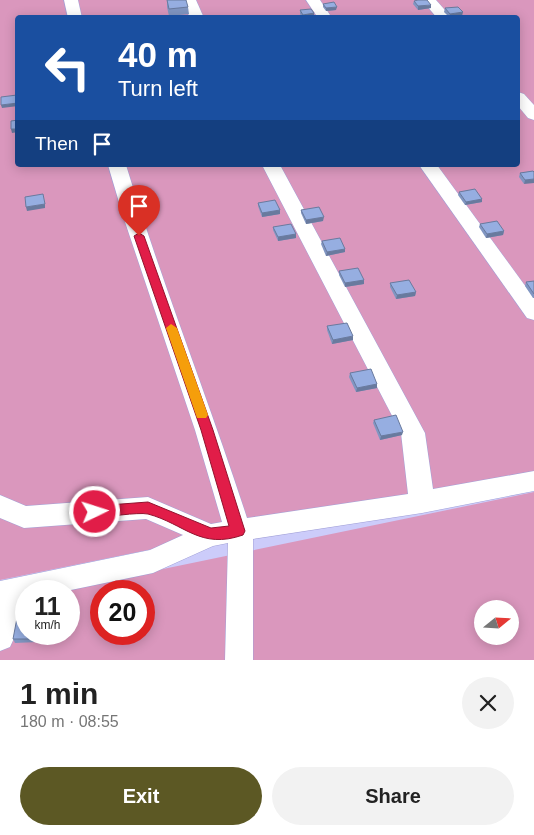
<!DOCTYPE html>
<html lang="en">
<head>
<meta charset="utf-8">
<style>
	body { margin:0; font-family:Helvetica,sans-serif; background:#f2f2f2; color:#222; height:100vh; display:flex; flex-direction:column; font-size:19px; white-space:nowrap }
	* { box-sizing:border-box; margin:0 }
	p { font-size:16px; color:#767676 }
	.icon { flex:none; width:28px; height:28px; fill:none; stroke:currentColor; stroke-width:2; stroke-linecap:round; stroke-linejoin:round }
	.map { position:relative; height:660px; overflow:hidden }
	.sheet { display:flex; flex-direction:column; background:#fff; flex:1 }
	.sheet>* { flex:none }
	.hud { position:absolute; left:15px; top:15px; width:505px; height:152px; border-radius:5px; box-shadow:0 2px 12px #0003; background:#1a4fa0; color:#fff; overflow:hidden }
	.needle { width:32px; rotate:72deg }
	.tools { position:absolute; left:474px; top:600px; display:grid; gap:10px }
	.tools a { display:grid; place-items:center; width:45px; height:45px; border-radius:50%; background:#fff; box-shadow:0 2px 12px #0003; font-size:25px }
	.speed { position:absolute; left:15px; top:580px; display:flex; gap:10px; font-size:25px; font-weight:700; text-align:center }
	.speed>* { display:grid; place-content:center; width:65px; height:65px; border-radius:50%; background:#fff; box-shadow:0 2px 12px #0003; line-height:1 }
	.speed small { font-size:12px; font-weight:400 }
	.speed .limit { border:8px solid #d22; background:#fff; color:#111 }
	.pin { position:absolute; display:grid; place-items:center; width:42px; height:42px; color:#fff; margin:-51px -21px; border-radius:50% 50% 50% 0; rotate:-45deg; box-shadow:0 0 5px #0007 }
	.pin .icon { rotate:45deg }
	.me { position:absolute; width:55px; margin:-28px; rotate:86deg; stroke-linejoin:round; filter:drop-shadow(0 0 4px #0008) }
	.turn { display:flex; align-items:center; gap:18px; height:105px; padding:0 20px; font-size:22px }
	.turn .icon { width:65px; height:65px; stroke-width:2.5 }
	.turn b { display:block; font-size:35px; line-height:42px }
	.then { display:flex; align-items:center; height:48px; padding:0 20px; background:#0003; gap:10px; font-size:19px }
	.round { display:grid; place-items:center; flex:none; width:52px; height:52px; border-radius:26px; background:#f2f2f2 }
	.summary { display:flex; align-items:center; justify-content:space-between; height:85px; padding:0 20px }
	h1 { font-size:30px; font-weight:600; line-height:38px }
	.action { display:flex; gap:10px; margin-top:auto; padding:10px 20px }
	.action a { flex:1; height:58px; border-radius:30px; background:#5c5824; color:#fff; font-size:20px; font-weight:600; line-height:58px; text-align:center }
	.action a+a { background:#f2f2f2; color:#222 }
	.map>svg:first-child { display:block }
	.green { fill:#da97bd; fill-rule:evenodd }
	.lines { fill:none; stroke-linecap:round; stroke-linejoin:round }
	.minor-casing { stroke:#a1a0d7; stroke-width:1 }
	.minor { fill:#fff; fill-rule:evenodd }
	.wall { fill:#8196c2 }
	.shaded-wall { fill:#697a9e }
	.building { fill:#96aee1; stroke:#697a9e }
	.route { fill:#e11d48; stroke:#92132f }
	.slow { fill:#f59e0b }
</style>
</head>
<body>
<div class="map">
<svg width="534" height="660" viewBox="0 0 534 660">
	<rect width="100%" height="100%" fill="#ccccfa"/>
	<g class="green">
		<path d="M0,0H534V472L0,580ZM18,18H518V165H18Z"/>
		<path d="M534,492V660H0V602L26,598V634H69V591H57ZM101,591H144V634H101ZM482,609H510V636H482Z"/>
	</g>
	<g class="lines">
		<defs>
			<g id="minor">
				<polygon points="64,0 78,0 82,18 68,18"/>
				<polygon points="182,0 196,0 204,18 190,18"/>
				<polygon points="306,0 320,0 332,18 318,18"/>
				<polygon points="422,0 436,0 452,18 437,18"/>
				<polygon points="518,92 524,94 534,105 534,120 528,118 518,106"/>
				<path d="M108,165H126C162,284 209,400 247,518L408,494L401,433L262,165H280L425,433L433,489L534,471V491L422,513L253,539V660H225L228,543L213,546L153,573L66,591H26C26,610 18,630 10,647L0,651V581L150,550L183,535L146,519L24,528L0,518V495L26,506L148,497L211,524L222,522L195,430L124,219Z"/>
				<polygon points="419,165 437,165 534,298 534,320 527,318"/>
			</g>
		</defs>
		<use href="#minor" class="minor-casing"/>
		<use href="#minor" class="minor"/>
	</g>
	<g class="wall">
		<polygon points="167,0 188,7 189,14 169,16 167,7"/>
		<polygon points="414,1 431,8 418,10 413,4"/>
		<polygon points="323,4 336,10 326,11 323,7"/>
		<polygon points="445,8 462,16 449,17 444,12"/>
		<polygon points="300,10 314,17 303,18 300,14"/>
		<polygon points="533,171 524,184 519,177 520,173"/>
		<polygon points="459,192 482,202 465,205 458,195"/>
		<polygon points="258,203 280,214 262,217 258,206"/>
		<polygon points="301,210 323,221 306,224 301,213"/>
		<polygon points="480,224 504,231 503,235 486,238 479,227"/>
		<polygon points="273,227 296,234 296,238 278,241 273,230"/>
		<polygon points="322,241 345,249 345,252 326,256 321,244"/>
		<polygon points="339,271 364,280 364,284 345,287 339,275"/>
		<polygon points="534,281 534,298 533,298 525,286 526,282"/>
		<polygon points="390,283 416,292 415,296 396,299 390,287"/>
		<polygon points="327,326 353,340 332,344 327,330"/>
		<polygon points="350,373 377,384 377,388 356,392 349,377"/>
		<polygon points="374,420 402,435 380,440 373,423"/>
		<polygon points="26,634 40,634 38,642 15,643 13,639"/>
	</g>
	<g class="shaded-wall">
		<polygon points="431,5 431,8 418,10 418,6"/>
		<polygon points="337,7 336,10 326,11 326,8"/>
		<polygon points="463,12 462,16 449,17 450,14"/>
		<polygon points="314,13 314,17 303,18 303,15"/>
		<polygon points="18,103 18,106 2,108 1,105"/>
		<polygon points="11,129 18,129 18,132 12,133"/>
		<polygon points="435,165 448,165 435,167"/>
		<polygon points="534,179 534,183 524,184 525,180"/>
		<polygon points="482,199 482,202 465,205 466,202"/>
		<polygon points="45,204 45,208 27,211 26,207"/>
		<polygon points="280,210 280,214 262,217 262,213"/>
		<polygon points="324,217 323,221 306,224 306,220"/>
		<polygon points="504,231 503,235 486,238 487,234"/>
		<polygon points="296,234 296,238 278,241 278,237"/>
		<polygon points="345,249 345,252 326,256 327,252"/>
		<polygon points="364,280 364,284 345,287 345,283"/>
		<polygon points="416,292 415,296 396,299 397,295"/>
		<polygon points="353,336 353,340 332,344 333,340"/>
		<polygon points="377,384 377,388 356,392 357,388"/>
		<polygon points="403,432 402,435 380,440 381,436"/>
		<polygon points="38,634 40,634 38,642 37,639"/>
	</g>
	<g class="building">
		<polygon points="167,0 186,0 188,7 169,9"/>
		<polygon points="418,0 427,0 431,5 418,6 414,1"/>
		<polygon points="334,2 337,7 326,8 323,4"/>
		<polygon points="458,7 463,12 450,14 445,8"/>
		<polygon points="311,9 314,13 303,15 300,10"/>
		<polygon points="17,95 18,103 1,105 1,97"/>
		<polygon points="18,120 18,129 11,129 11,121"/>
		<polygon points="533,171 534,172 534,179 525,180 520,173"/>
		<polygon points="475,189 482,199 466,202 459,192"/>
		<polygon points="43,194 45,204 26,207 25,197"/>
		<polygon points="275,200 280,210 262,213 258,203"/>
		<polygon points="319,207 324,217 306,220 301,210"/>
		<polygon points="497,221 504,231 487,234 480,224"/>
		<polygon points="291,224 296,234 278,237 273,227"/>
		<polygon points="340,238 345,249 327,252 322,241"/>
		<polygon points="358,268 364,280 345,283 339,271"/>
		<polygon points="409,280 416,292 397,295 390,283"/>
		<polygon points="534,281 534,294 526,282"/>
		<polygon points="347,323 353,336 333,340 327,326"/>
		<polygon points="371,369 377,384 357,388 350,373"/>
		<polygon points="396,415 403,432 381,436 374,420"/>
		<polygon points="17,618 26,618 26,634 38,634 37,639 13,639"/>
	</g>
	<path class="route" d="M139,233L144,236L213,430L245,531L243,535C200,550 185,524 148,514C137,512 107,517 95,518L90,516L88,512L90,508L95,506L148,502L211,528L229,526L201,430L134,236Z"/>
	<polygon class="slow" points="171,324 177,328 208,415 206,418 197,418 196,415 166,328"/>
</svg>
<div class="tools">
<a><svg class="needle" viewBox="-14 -14 28 28"><path d="M0-13l5 13h-10z" fill="#e53935"/><path d="M0 13l5-13h-10z" fill="#767676"/></svg></a>
</div>
<div class="speed"><div>11<small>km/h</small></div><div class="limit">20</div></div>
<div class="pin" style="left:139px;top:236px;background:#d93025"><svg class="icon" aria-label="arrive" viewBox="0 0 24 24"><path d="M6 21V4h12l-3 4 3 4H6"/></svg></div>
<svg class="me" style="left:95px;top:512px" viewBox="-20 -20 40 40"><circle r="17" fill="#e11d48" stroke="#fff" stroke-width="3"/><path d="M0-11L8 9 0 5-8 9z" fill="#fff"/></svg>
<div class="hud">
<div class="turn"><svg class="icon" aria-label="left" viewBox="0 0 24 24"><path d="M17 20v-9H6M10 6l-5 5 5 5"/></svg><div><b>40 m</b>Turn left</div></div>
<div class="then">Then<svg class="icon" aria-label="arrive" viewBox="0 0 24 24"><path d="M6 21V4h12l-3 4 3 4H6"/></svg></div>
</div>
</div>
<section class="sheet">
<div class="summary"><div><h1>1 min</h1><p>180 m · 08:55</p></div><a class="round"><svg class="icon" aria-label="close" viewBox="0 0 24 24"><path d="M6 6l12 12M18 6L6 18"/></svg></a></div>
<div class="action"><a>Exit</a><a>Share</a></div>
</section>
</body>
</html>
